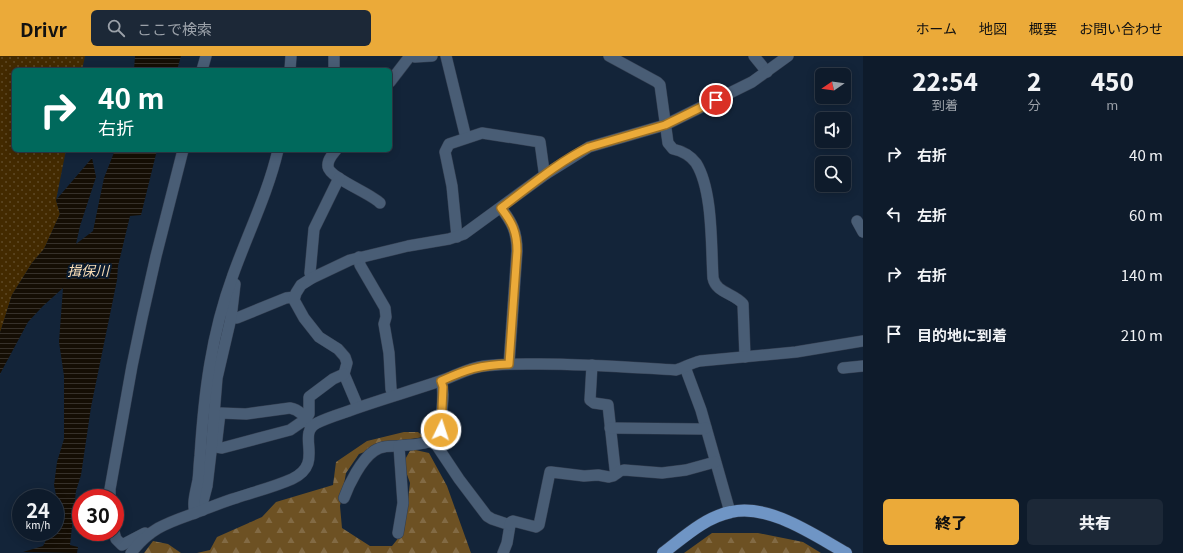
<!DOCTYPE html>
<html lang="ja">
<head>
<meta charset="utf-8">
<style>
	body { margin:0; font-family:Georgia,"Noto Sans JP",serif; background:#1c2837; color:#f1f3f6; height:100vh; display:flex; flex-direction:column; font-size:15px; white-space:nowrap }
	* { box-sizing:border-box; margin:0 }
	p { font-size:13px; color:#9ba1a9 }
	.icon { flex:none; width:22px; height:22px; fill:none; stroke:currentColor; stroke-width:2; stroke-linecap:round; stroke-linejoin:round }
	.map { position:relative; flex:1; overflow:hidden }
	.sheet { display:flex; flex-direction:column; background:#0e1b2b; width:320px }
	.sheet>* { flex:none }
	.banner { position:absolute; left:12px; top:12px; width:380px; height:84px; border-radius:6px; box-shadow:0 2px 10px #0003,0 0 0 1px #2e3947; background:#00695c; color:#fff; overflow:hidden }
	.needle { width:26px; rotate:257deg }
	.fabs { position:absolute; left:815px; top:12px; display:grid; gap:8px }
	.fabs a { display:grid; place-items:center; width:36px; height:36px; border-radius:6px; background:#0e1b2b; box-shadow:0 2px 10px #0003,0 0 0 1px #2e3947; font-size:20px }
	.speed { position:absolute; left:12px; top:433px; display:flex; gap:8px; font-size:20px; font-weight:700; text-align:center }
	.speed>* { display:grid; place-content:center; width:52px; height:52px; border-radius:50%; background:#0e1b2b; box-shadow:0 2px 10px #0003,0 0 0 1px #2e3947; line-height:1 }
	.speed small { font-size:10px; font-weight:400 }
	.speed .limit { border:6px solid #d22; background:#fff; color:#111 }
	.pin { position:absolute; display:grid; place-items:center; width:34px; height:34px; color:#fff; margin:-17px; border:2px solid #fff; border-radius:50%; box-shadow:0 1px 4px #0007 }
	.me { position:absolute; width:44px; margin:-22px; rotate:4deg; stroke-linejoin:round; filter:drop-shadow(0 0 3px #0008) }
	.turn { display:flex; align-items:center; gap:14px; height:84px; padding:0 20px; font-size:18px }
	.turn .icon { width:52px; height:52px; stroke-width:2.5 }
	.turn b { display:block; font-size:28px; line-height:34px }
	.eta { display:flex; justify-content:space-evenly; align-items:center; height:68px; text-align:center }
	.eta b { font-size:24px; font-weight:800; line-height:28px }
	.cta { display:flex; gap:8px; margin-top:auto; padding:8px 20px }
	.cta a { flex:1; height:46px; border-radius:6px; background:#ebaa39; color:#111; font-size:16px; font-weight:800; line-height:46px; text-align:center }
	.cta a+a { background:#1c2837; color:#f1f3f6 }
	ul { padding:0; list-style:none }
	li { display:flex; align-items:center; gap:12px; height:60px; padding:0 20px }
	li div { flex:1 }
	li b { display:block; font-size:15px }
	li em { font-style:normal }
	header { display:flex; align-items:center; gap:24px; box-sizing:border-box; height:56px; padding:0 20px; background:#ebaa39; color:#111 }
	header strong { font-size:19px }
	nav { display:flex; gap:22px; margin-inline-start:auto; font-size:14px }
	.search { width:280px; height:36px; background:#1c2837; display:flex; align-items:center; gap:10px; box-sizing:border-box; padding:0 14px; border-radius:6px; color:#9ba1a9; font-size:15px }
	main { display:flex; flex:1; min-height:0 }
	.map>svg:first-child { display:block }
	.grass { fill:url(#grass-dots) }
	.forest { fill:url(#forest-firs) }
	.water { fill:url(#water-rules) }
	.lines { fill:none; stroke-linecap:round; stroke-linejoin:round }
	.minor-casing { stroke:#333e50; stroke-width:12 }
	.major-casing { stroke:#333e50; stroke-width:13 }
	.minor { stroke:#495d75; stroke-width:11 }
	.major { stroke:#6f95c5; stroke-width:12 }
	.route-casing { stroke:#996e25; stroke-width:10 }
	.route { stroke:#ebaa39; stroke-width:7 }
	.labels { text-anchor:middle; stroke-width:4; stroke-linejoin:round; paint-order:stroke }
	.water-label { font-size:14px; font-style:italic; fill:#fadeb6; stroke:#0a1b2f }
</style>
</head>
<body>
<header>
<strong>Drivr</strong>
<div class="search"><svg class="icon" aria-label="search" viewBox="0 0 24 24"><circle cx="10" cy="10" r="6"/><path d="M15 15l6 6"/></svg>ここで検索</div>
<nav><a>ホーム</a><a>地図</a><a>概要</a><a>お問い合わせ</a></nav>
</header>
<main>
<div class="map">
<svg width="863" height="497" viewBox="0 0 863 497">
	<defs>
		<pattern id="grass-dots" width="8" height="8" patternUnits="userSpaceOnUse"><rect width="8" height="8" fill="#432a00"/><path d="M2 2h.1M6 6h.1" fill="none" stroke="#5e4926" stroke-width="1.8" stroke-linecap="round"/></pattern>
		<pattern id="forest-firs" width="22" height="20" patternUnits="userSpaceOnUse"><rect width="22" height="20" fill="#6d5123"/><path d="M5 1l3.5 6h-7zM16 11l3.5 6h-7z" fill="#826a44"/></pattern>
		<pattern id="water-rules" width="6" height="5" patternUnits="userSpaceOnUse"><rect width="6" height="5" fill="#150e04"/><path d="M0 2.5h6" fill="none" stroke="#37312a"/></pattern>
	</defs>
	<rect width="100%" height="100%" fill="#132439"/>
	<polygon class="grass" points="0,0 85,0 82,14 14,14 14,94 66,94 56,144 60,158 44,193 32,207 12,239 0,277"/>
	<g class="forest">
		<polygon points="404,376 418,376 424,381 391,386 359,398 346,417 340,450 342,472 370,490 392,490 404,475 410,427 403,407 411,393 429,397 447,430 471,497 197,497 210,494 217,481 262,461 276,446 333,429 336,406 367,385"/>
		<polygon points="712,477 758,477 803,486 821,497 684,497"/>
		<polygon points="153,485 168,488 181,497 144,497"/>
	</g>
	<g class="water">
		<polygon points="135,0 181,0 177,14 134,14"/>
		<polygon points="115,94 157,94 141,159 130,160 118,210 117,224 91,351 81,419 76,435 70,489 78,491 77,497 23,496 43,490 50,476 55,476 55,463 59,454 54,429 57,406 64,383 64,320 59,286 63,232 43,250 28,266 0,318 0,277 12,239 32,207 44,193 60,158 56,144 92,102 96,121 80,170 76,188 93,175 104,122"/>
	</g>
	<g class="lines">
		<defs>
			<g id="minor">
				<polyline points="413,0 415,1 432,0"/>
				<polyline points="446,0 466,82"/>
				<path d="M609,0L657,26L660,29L668,87L673,93C682,95 690,99 696,107C713,134 711,190 713,222C716,237 734,237 743,248L745,301"/>
				<polyline points="754,0 767,16"/>
				<polyline points="202,14 206,0"/>
				<polyline points="290,14 291,0"/>
				<polyline points="334,14 334,0"/>
				<polyline points="390,26 410,0"/>
				<path d="M336,94C332,99 327,104 328,111C330,122 370,137 380,147"/>
				<path d="M501,152C512,166 517,176 517,195L509,308"/>
				<polyline points="857,165 863,176"/>
				<polyline points="457,181 452,130 445,96 449,88 482,77 540,86 544,115 546,118"/>
				<polyline points="359,201 360,209 385,252 386,261 384,268 389,297 391,333 393,339"/>
				<polyline points="312,222 310,217 314,173 339,122"/>
				<polyline points="231,262 237,262 286,242 294,241"/>
				<polyline points="592,309 590,344 594,347 608,349 615,413 617,417"/>
				<polyline points="685,311 701,354 730,456"/>
				<polyline points="843,312 863,310"/>
				<polyline points="358,351 344,318 347,307 345,301 338,293 319,281 304,262 294,244 296,237 301,229 312,222 350,204 408,190 449,183 464,178 546,118 589,91 665,69 752,26 788,0"/>
				<path d="M311,371C305,362 301,354 290,352L246,358L220,357L216,391L222,392L290,374L306,363L309,358V341L333,323L344,318"/>
				<polyline points="610,372 701,373 706,372"/>
				<polyline points="433,384 459,423 487,460 492,463 510,469 507,487 503,497"/>
				<polyline points="110,442 110,433 132,310 142,262 156,200 183,94"/>
				<path d="M344,442C349,428 361,404 374,395C381,390 390,390 399,390"/>
				<polyline points="203,454 202,449 207,430 211,396 217,322 231,262 235,228"/>
				<path d="M195,457C192,446 196,435 198,424C199,416 199,408 200,400C204,337 211,279 233,219C248,177 268,137 278,94"/>
				<polyline points="510,469 511,466 513,465 536,471 539,469 550,416 551,416 584,420 598,419 609,421 613,420 620,415 624,414 662,417 686,414 715,406"/>
				<polyline points="114,476 116,483 122,489 145,477"/>
				<path d="M398,477L403,447L399,390C412,388 435,390 441,375C443,368 442,360 442,353C443,343 444,334 441,325"/>
				<path d="M131,497C150,472 167,467 195,457C209,452 222,446 236,442C254,436 274,431 292,423C326,407 295,378 317,367C325,363 334,360 343,357C375,345 408,336 440,325C455,320 468,312 484,310C498,308 513,308 527,308C577,307 626,311 676,314C684,312 691,307 700,305L796,296L863,285"/>
			</g>
			<path id="major" d="M663,497C683,482 705,461 731,456C768,447 814,479 846,497"/>
		</defs>
		<use href="#minor" class="minor-casing"/>
		<use href="#major" class="major-casing"/>
		<use href="#minor" class="minor"/>
		<use href="#major" class="major"/>
	</g>
	<g class="lines">
		<defs>
			<path id="route" d="M441,374L443,331L441,325C467,313 480,309 509,308L517,195C517,176 512,166 501,152C529,131 558,106 589,91L665,69L716,44"/>
		</defs>
		<use href="#route" class="route-casing"/>
		<use href="#route" class="route"/>
	</g>
	<g class="labels">
		<g class="water-label">
			<text x="88" y="220">揖保川</text>
		</g>
	</g>
</svg>
<div class="fabs">
<a><svg class="needle" viewBox="-14 -14 28 28"><path d="M0-13l5 13h-10z" fill="#e53935"/><path d="M0 13l5-13h-10z" fill="#9ba1a9"/></svg></a>
<a><svg class="icon" aria-label="sound" viewBox="0 0 24 24"><path d="M4 9h4l5-4v14l-5-4H4zM17 9q2 3 0 6"/></svg></a>
<a><svg class="icon" aria-label="search" viewBox="0 0 24 24"><circle cx="10" cy="10" r="6"/><path d="M15 15l6 6"/></svg></a>
</div>
<div class="speed"><div>24<small>km/h</small></div><div class="limit">30</div></div>
<div class="pin" style="left:716px;top:44px;background:#d93025"><svg class="icon" aria-label="arrive" viewBox="0 0 24 24"><path d="M6 21V4h12l-3 4 3 4H6"/></svg></div>
<svg class="me" style="left:441px;top:374px" viewBox="-20 -20 40 40"><circle r="17" fill="#ebaa39" stroke="#fff" stroke-width="3"/><path d="M0-11L8 9 0 5-8 9z" fill="#fff"/></svg>
<div class="banner">
<div class="turn"><svg class="icon" aria-label="right" viewBox="0 0 24 24"><path d="M7 20v-9h11M14 6l5 5-5 5"/></svg><div><b>40 m</b>右折</div></div>
</div>
</div>
<section class="sheet">
<div class="eta">
<div><b>22:54</b><p>到着</p></div>
<div><b>2</b><p>分</p></div>
<div><b>450</b><p>m</p></div>
</div>
<ul>
<li><svg class="icon" aria-label="right" viewBox="0 0 24 24"><path d="M7 20v-9h11M14 6l5 5-5 5"/></svg><div><b>右折</b></div><em>40 m</em></li>
<li><svg class="icon" aria-label="left" viewBox="0 0 24 24"><path d="M17 20v-9H6M10 6l-5 5 5 5"/></svg><div><b>左折</b></div><em>60 m</em></li>
<li><svg class="icon" aria-label="right" viewBox="0 0 24 24"><path d="M7 20v-9h11M14 6l5 5-5 5"/></svg><div><b>右折</b></div><em>140 m</em></li>
<li><svg class="icon" aria-label="arrive" viewBox="0 0 24 24"><path d="M6 21V4h12l-3 4 3 4H6"/></svg><div><b>目的地に到着</b></div><em>210 m</em></li>
</ul>
<div class="cta"><a>終了</a><a>共有</a></div>
</section>
</main>
</body>
</html>
